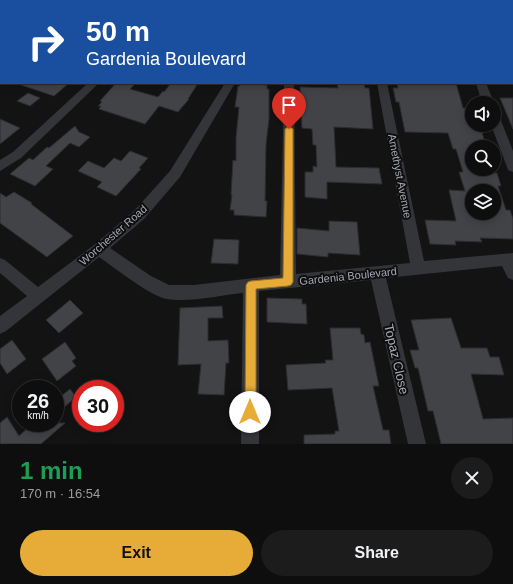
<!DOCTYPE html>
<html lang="en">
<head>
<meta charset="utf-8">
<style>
	body { margin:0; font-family:Helvetica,sans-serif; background:#1c1c1d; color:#f1f3f6; height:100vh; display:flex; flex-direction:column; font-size:15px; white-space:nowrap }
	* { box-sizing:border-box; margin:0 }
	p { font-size:13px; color:#9b9c9e }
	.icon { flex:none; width:22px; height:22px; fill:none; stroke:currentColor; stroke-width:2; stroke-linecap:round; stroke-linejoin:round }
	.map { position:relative; height:444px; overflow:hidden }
	.drawer { display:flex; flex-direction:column; background:#0e0e0f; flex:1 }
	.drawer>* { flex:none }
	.hud { position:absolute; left:0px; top:0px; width:513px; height:84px; box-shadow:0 2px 10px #0003,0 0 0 1px #2e2e2f; background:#1a4fa0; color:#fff; overflow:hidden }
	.buttons { position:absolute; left:465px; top:96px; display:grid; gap:8px }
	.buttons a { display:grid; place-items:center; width:36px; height:36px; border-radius:50%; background:#0e0e0f; box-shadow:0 2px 10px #0003,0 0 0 1px #2e2e2f; font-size:20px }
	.speed { position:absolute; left:12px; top:380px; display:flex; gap:8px; font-size:20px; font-weight:700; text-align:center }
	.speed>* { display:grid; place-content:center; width:52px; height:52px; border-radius:50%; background:#0e0e0f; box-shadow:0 2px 10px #0003,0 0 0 1px #2e2e2f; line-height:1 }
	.speed small { font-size:10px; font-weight:400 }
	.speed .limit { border:6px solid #d22; background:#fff; color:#111 }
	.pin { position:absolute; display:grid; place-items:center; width:34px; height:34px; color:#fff; margin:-41px -17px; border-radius:50% 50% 50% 0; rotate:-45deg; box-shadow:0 0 4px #0007 }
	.pin .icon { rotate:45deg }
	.me { position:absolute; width:44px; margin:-22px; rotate:0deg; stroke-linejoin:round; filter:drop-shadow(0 0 3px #0008) }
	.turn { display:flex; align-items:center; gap:14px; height:84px; padding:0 20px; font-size:18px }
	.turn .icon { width:52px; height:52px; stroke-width:2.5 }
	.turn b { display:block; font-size:28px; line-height:34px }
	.round { display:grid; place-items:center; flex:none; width:42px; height:42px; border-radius:21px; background:#1c1c1d }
	.head { display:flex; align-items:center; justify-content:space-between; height:68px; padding:0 20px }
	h1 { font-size:24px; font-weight:700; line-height:30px; color:#1e9e55 }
	.action { display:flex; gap:8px; margin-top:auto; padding:8px 20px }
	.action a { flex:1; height:46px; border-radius:24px; background:#e7ac38; color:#111; font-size:16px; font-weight:700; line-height:46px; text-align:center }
	.action a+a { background:#1c1c1d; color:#f1f3f6 }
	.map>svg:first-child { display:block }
	.building { fill:#424347; stroke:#2d2d30; fill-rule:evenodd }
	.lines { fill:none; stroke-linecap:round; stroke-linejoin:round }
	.minor { fill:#343539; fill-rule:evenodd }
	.route { fill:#e7ac38; stroke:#967024 }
	.labels { text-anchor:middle; stroke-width:4; stroke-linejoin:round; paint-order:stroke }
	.street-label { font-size:11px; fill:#a5a9b4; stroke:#0e0e0f }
	.near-street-label { font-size:13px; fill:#a5a9b4; stroke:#0e0e0f }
</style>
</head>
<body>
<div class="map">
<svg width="513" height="444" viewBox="0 0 513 444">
	<rect width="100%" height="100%" fill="#131314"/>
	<g class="building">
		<polygon points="22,83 69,83 54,96 21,85"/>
		<polygon points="116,83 136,83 130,89 158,97 163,91 164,92 171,83 198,83 188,99 189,99 178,112 159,106 145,124 99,109 101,106 98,106 102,102 100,101"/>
		<polygon points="240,83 264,83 264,85 267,85 267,89 269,89 269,119 266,144 265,201 267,201 266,217 234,215 234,210 230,210 232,195 231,195 233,160 236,161 236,138 239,107 235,107 238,86 240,86"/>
		<polygon points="337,83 364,83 365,88 369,88 373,129 334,127 336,167 379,168 382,184 327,182 327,199 305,197 305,172 313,172 313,166 317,167 316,145 313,145 312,129 302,128 300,87 338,88"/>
		<path d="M397,83H456L463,108L472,109V125H480L486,147H472V172L497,173L501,186H498L506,210H510L513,219V239L480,238L482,242L455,241L456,245L430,244L425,220L456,221L449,190L465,191L459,172H463L456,149H453L448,133L405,132L399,102H396L393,88H398ZM472,191H494V213H472Z"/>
		<polygon points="28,93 40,98 30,106 17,101"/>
		<polygon points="500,98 513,98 513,129"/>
		<polygon points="0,119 20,128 0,144"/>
		<polygon points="75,126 79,132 90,137 79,147 70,143 46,166 53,169 35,186 10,174 29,158 33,160 47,147 49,148"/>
		<polygon points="130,151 148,158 139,168 141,169 116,196 97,187 102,182 78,171 88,161 104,168 114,158 121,161"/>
		<polygon points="14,192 32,203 31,204 73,236 47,257 0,223 0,193 6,197"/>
		<polygon points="329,221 357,222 360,255 328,253 328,257 297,254 297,228 329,231"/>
		<polygon points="214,239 239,240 238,264 211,263"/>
		<polygon points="267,298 302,299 302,304 306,304 307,324 267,322"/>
		<polygon points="70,300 83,313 59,333 46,320"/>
		<polygon points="222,306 223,318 208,318 208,341 228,340 229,363 226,363 224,395 198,394 201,364 178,365 180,308"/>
		<polygon points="451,318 461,348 487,348 490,357 499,357 504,375 471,374 483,419 513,418 513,444 441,444 433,411 428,411 418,368 415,368 410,350 419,350 411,320"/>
		<polygon points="330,328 360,328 361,334 364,335 365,343 370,342 379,386 373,386 383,430 389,430 391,444 304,444 304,435 335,434 335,431 339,431 332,388 288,390 286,365 326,363 325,360 333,360"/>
		<polygon points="12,340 26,359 7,374 0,363 0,349"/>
		<polygon points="65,342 76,358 72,361 76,366 57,381 42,359"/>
		<polygon points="70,389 76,397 55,415 55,401"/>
		<polygon points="7,417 19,436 33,423 65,423 41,444 0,444 0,423"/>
	</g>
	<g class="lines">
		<g class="minor">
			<polygon points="156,0 166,0 155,1"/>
			<rect x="269" y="0" width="10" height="1"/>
			<polygon points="361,0 371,0 372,1 362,1"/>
			<rect x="443" y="0" width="10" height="1"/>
			<rect x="512" y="57" width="1" height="6"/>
			<polygon points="88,83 99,83 21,158 0,171 0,160 13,152"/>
			<path d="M225,83H235L180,177L144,219L110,248L151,276L169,285H194L280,275L284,83H294L296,274L410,263L377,83H387L424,261L513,253V280L508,278L502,266L386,278L426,444H408L371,280L259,291V444H241L243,293C221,295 188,303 167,299C150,296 115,268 99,257L6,331L0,334V316L27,296L0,273V258L5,260L38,287L94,245L134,211L170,171Z"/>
			<polygon points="476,83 486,83 494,103 482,103"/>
			<polygon points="494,114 498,115 500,118 513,151 513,172 508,170 507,167 491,125 494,125"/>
		</g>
	</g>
	<polygon class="route" points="289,126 293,129 293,282 291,285 288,286 256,289 256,412 255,416 250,418 246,416 245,412 246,285 248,282 251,281 283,278 285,129"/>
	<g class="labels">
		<g class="street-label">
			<text transform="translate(400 176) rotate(79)" y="4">Amethyst Avenue</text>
			<text transform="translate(113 235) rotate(-41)" y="4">Worchester Road</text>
			<text transform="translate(348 276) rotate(-6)" y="4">Gardenia Boulevard</text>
		</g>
		<g class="near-street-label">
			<text transform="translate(397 359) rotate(77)" y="5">Topaz Close</text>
		</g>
	</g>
</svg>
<div class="buttons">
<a><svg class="icon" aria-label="sound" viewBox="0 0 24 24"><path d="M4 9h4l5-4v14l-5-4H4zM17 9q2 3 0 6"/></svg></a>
<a><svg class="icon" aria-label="search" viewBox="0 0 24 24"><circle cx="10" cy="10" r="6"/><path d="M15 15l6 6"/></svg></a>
<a><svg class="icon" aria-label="layers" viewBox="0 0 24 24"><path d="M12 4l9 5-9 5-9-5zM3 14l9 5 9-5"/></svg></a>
</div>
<div class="speed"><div>26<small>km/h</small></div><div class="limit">30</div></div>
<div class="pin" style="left:289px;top:129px;background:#d93025"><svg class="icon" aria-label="arrive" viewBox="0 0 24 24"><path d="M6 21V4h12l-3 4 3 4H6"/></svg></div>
<svg class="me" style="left:250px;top:412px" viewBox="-20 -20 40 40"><circle r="19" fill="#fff"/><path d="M0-13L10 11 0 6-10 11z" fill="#e7ac38"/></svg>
<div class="hud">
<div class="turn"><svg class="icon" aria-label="right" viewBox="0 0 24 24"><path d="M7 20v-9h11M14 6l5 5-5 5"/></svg><div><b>50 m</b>Gardenia Boulevard</div></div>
</div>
</div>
<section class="drawer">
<div class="head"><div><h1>1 min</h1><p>170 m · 16:54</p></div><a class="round"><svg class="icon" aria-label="close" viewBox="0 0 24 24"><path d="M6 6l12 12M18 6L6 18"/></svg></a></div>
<div class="action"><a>Exit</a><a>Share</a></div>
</section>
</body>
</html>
